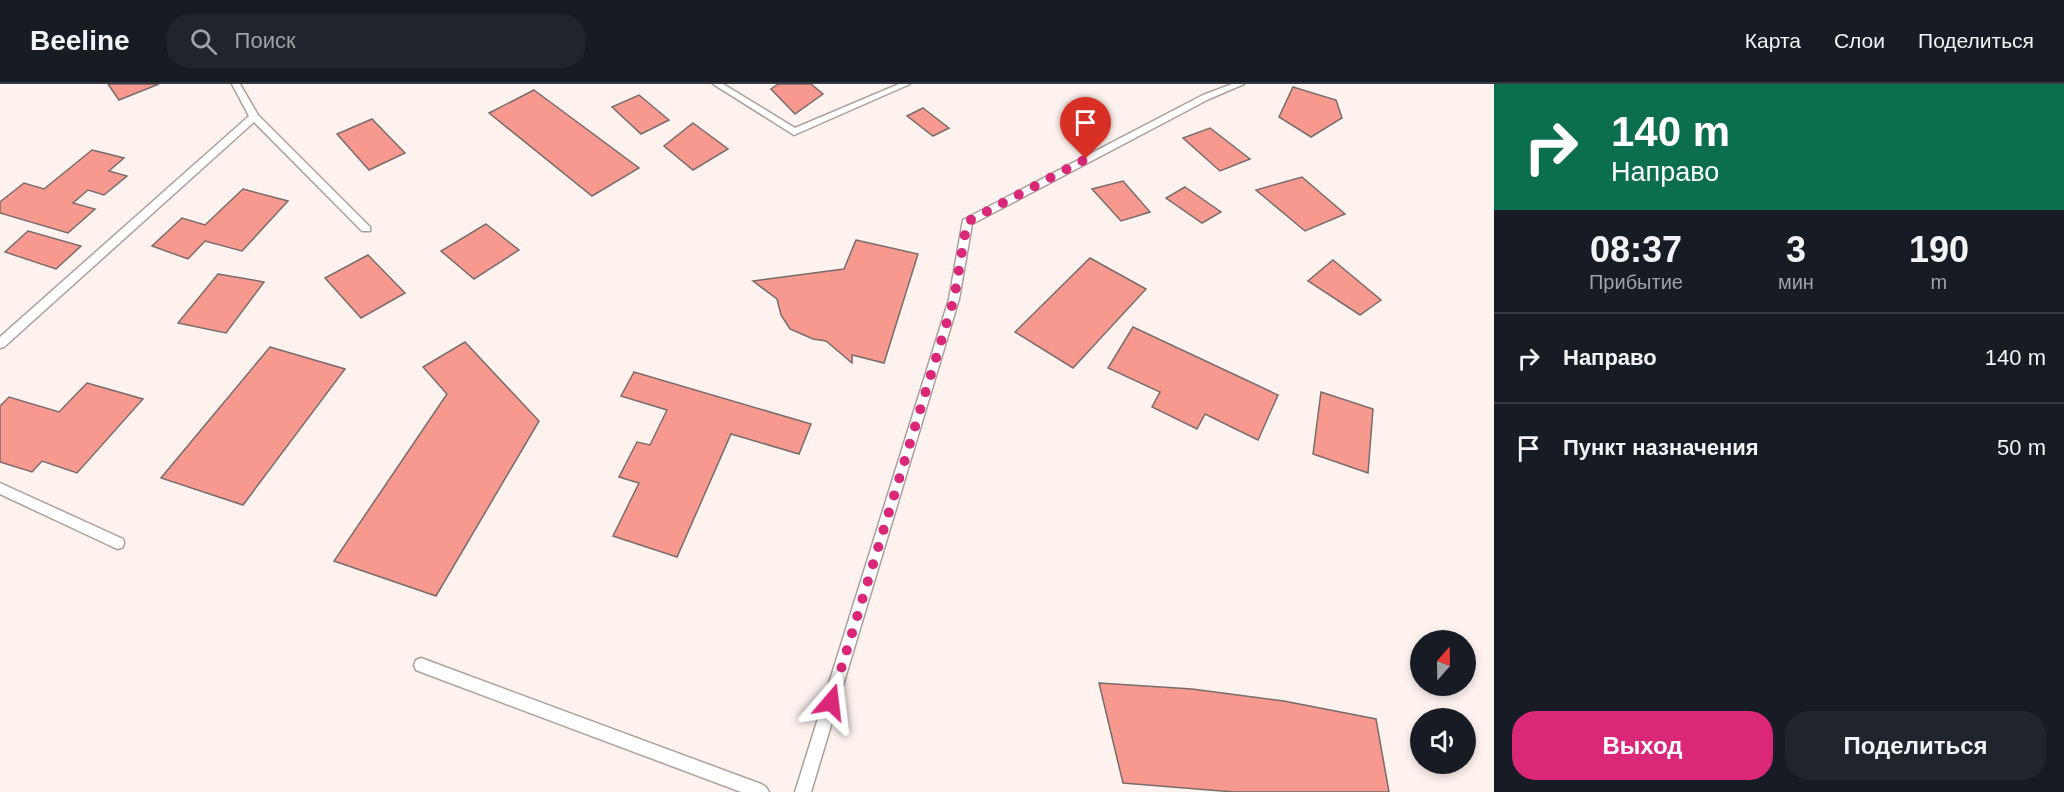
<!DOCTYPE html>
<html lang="ru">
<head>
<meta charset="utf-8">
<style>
	body { margin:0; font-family:Helvetica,sans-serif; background:#20242c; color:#f1f3f6; height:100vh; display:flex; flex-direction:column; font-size:22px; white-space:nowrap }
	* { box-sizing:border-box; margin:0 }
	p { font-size:20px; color:#9ea1a6 }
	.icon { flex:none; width:33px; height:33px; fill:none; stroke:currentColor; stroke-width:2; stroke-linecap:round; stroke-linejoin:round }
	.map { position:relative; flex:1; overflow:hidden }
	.panel { display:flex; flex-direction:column; background:#171b24; width:570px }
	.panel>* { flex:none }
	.hud { background:#0b6e4f; color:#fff; overflow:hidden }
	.needle { width:39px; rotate:20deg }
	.buttons { position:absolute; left:1410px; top:546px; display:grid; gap:12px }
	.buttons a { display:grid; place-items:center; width:66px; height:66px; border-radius:50%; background:#171b24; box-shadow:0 3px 9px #0003; font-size:30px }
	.pin { position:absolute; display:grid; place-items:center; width:51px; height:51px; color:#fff; margin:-62px -26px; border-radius:50% 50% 50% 0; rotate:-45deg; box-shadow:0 0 6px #0007 }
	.pin .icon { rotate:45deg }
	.me { position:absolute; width:66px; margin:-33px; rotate:17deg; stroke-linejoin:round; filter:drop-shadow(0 0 4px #0008) }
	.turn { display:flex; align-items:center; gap:21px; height:126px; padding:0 18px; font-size:27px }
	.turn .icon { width:78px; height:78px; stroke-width:2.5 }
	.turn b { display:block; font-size:42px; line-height:51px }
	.eta { display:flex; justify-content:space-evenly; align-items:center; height:102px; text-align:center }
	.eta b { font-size:36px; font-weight:800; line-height:42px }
	.primary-button { display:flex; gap:12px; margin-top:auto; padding:12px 18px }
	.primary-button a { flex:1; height:69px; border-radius:24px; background:#db2777; color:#fff; font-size:24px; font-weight:800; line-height:69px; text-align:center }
	.primary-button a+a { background:#20242c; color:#f1f3f6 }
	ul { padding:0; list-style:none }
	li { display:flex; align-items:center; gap:18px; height:90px; padding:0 18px; border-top:2px solid #363941 }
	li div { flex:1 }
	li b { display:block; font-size:22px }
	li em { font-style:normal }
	header { display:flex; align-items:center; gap:36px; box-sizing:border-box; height:84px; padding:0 30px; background:#171b24; border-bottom:2px solid #363941 }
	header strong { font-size:28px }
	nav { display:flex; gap:33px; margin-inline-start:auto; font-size:21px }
	.search { width:420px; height:54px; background:#20242c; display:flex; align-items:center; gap:15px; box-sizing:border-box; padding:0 21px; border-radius:24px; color:#9ea1a6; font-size:22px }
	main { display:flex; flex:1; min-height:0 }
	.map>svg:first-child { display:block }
	.building { fill:#f7998e; stroke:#796c6a; stroke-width:1.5 }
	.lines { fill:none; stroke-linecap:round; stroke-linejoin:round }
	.lane-casing { stroke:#aca09b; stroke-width:3 }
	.lane { fill:#fff; fill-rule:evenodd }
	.route { stroke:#db2777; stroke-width:10; stroke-dasharray:0 18 }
</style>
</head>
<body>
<header>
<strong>Beeline</strong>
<div class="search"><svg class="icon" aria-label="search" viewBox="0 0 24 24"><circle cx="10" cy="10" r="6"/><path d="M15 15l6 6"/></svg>Поиск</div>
<nav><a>Карта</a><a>Слои</a><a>Поделиться</a></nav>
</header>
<main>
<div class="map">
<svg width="1494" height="708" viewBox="0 0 1494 708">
	<rect width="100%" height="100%" fill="#fdf2ee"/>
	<g class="building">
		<polygon points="108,0 159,0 119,16"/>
		<polygon points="778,0 811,0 823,10 795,30 771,5"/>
		<polygon points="1293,3 1336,16 1342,34 1311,53 1279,33"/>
		<polygon points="534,6 639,84 592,112 489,29"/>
		<polygon points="639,11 669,36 641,50 612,23"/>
		<polygon points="923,24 949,44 933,52 907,32"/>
		<polygon points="372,35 405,69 369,86 337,50"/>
		<polygon points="693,39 728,65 693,86 664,62"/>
		<polygon points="1210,44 1250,75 1220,87 1183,54"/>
		<polygon points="92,66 124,74 109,87 127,92 104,111 88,106 73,119 95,125 68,149 0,129 0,118 24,99 44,105"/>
		<polygon points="1302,93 1345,130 1305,147 1256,106"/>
		<polygon points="1123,97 1150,128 1121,137 1092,105"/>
		<polygon points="1185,103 1221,128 1202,139 1166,114"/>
		<polygon points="243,105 288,117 242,167 205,157 188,175 152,162 182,134 205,141"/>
		<polygon points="486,140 519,166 474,195 441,167"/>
		<polygon points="28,147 81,162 56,185 5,168"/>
		<polygon points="856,156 918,170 884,279 852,271 852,279 826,257 813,255 790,245 781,231 777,215 753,197 844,185"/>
		<polygon points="368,171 405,209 361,234 325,194"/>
		<polygon points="1090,174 1146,205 1073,284 1015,248"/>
		<polygon points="1333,176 1381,216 1360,231 1308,197"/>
		<polygon points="218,190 264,198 226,249 178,239"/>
		<polygon points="1133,243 1278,311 1258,356 1205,330 1197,345 1152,323 1160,308 1108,284"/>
		<polygon points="465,258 539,337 436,512 334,477 447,310 423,283"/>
		<polygon points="270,263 345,285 243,421 161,394"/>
		<polygon points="634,288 811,340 799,370 731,350 677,473 613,452 639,399 619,393 637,358 650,361 667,326 621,312"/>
		<polygon points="87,299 143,315 77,389 42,377 32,388 0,378 0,322 9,313 59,328"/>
		<polygon points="1321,308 1373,325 1368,389 1313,370"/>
		<polygon points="1099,599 1192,605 1284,617 1376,635 1389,708 1234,708 1123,699"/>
	</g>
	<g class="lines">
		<defs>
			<g id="lane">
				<polygon points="232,0 240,0 258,31 370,143 370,147 362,147 254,38 4,263 0,264 0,253 249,32"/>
				<polygon points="713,0 723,0 795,44 899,0 910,0 794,51"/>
				<polygon points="1232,0 1244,0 1209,15 972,140 959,215 811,708 795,708 949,215 963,136 1203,11"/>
				<polygon points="0,399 123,455 124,459 123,463 118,465 113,463 0,410"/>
				<polygon points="421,574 761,700 766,703 769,708 741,708 421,588 416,586 414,581 416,576"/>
			</g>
		</defs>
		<use href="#lane" class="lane-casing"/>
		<use href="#lane" class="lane"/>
	</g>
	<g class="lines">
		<polyline class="route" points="831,618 954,215 967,138 1086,75"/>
	</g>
</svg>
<div class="buttons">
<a><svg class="needle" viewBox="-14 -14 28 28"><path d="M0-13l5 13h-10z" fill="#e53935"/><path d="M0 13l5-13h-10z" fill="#9ea1a6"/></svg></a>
<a><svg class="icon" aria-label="sound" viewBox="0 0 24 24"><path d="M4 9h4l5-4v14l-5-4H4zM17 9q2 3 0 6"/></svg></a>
</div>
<div class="pin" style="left:1086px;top:75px;background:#d93025"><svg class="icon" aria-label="arrive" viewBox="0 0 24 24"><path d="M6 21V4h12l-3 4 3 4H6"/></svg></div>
<svg class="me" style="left:831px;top:618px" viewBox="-20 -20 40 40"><path d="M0-17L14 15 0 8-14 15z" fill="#db2777" stroke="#fff" stroke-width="4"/></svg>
</div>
<section class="panel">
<div class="hud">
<div class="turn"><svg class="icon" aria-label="right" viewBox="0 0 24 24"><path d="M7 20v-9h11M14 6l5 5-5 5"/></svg><div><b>140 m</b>Направо</div></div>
</div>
<div class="eta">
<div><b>08:37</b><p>Прибытие</p></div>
<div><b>3</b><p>мин</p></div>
<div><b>190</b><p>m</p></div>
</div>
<ul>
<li><svg class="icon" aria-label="right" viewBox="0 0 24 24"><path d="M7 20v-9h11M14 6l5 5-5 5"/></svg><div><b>Направо</b></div><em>140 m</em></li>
<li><svg class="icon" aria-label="arrive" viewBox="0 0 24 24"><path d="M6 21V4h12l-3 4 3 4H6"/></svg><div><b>Пункт назначения</b></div><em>50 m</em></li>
</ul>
<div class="primary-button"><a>Выход</a><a>Поделиться</a></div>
</section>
</main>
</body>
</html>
